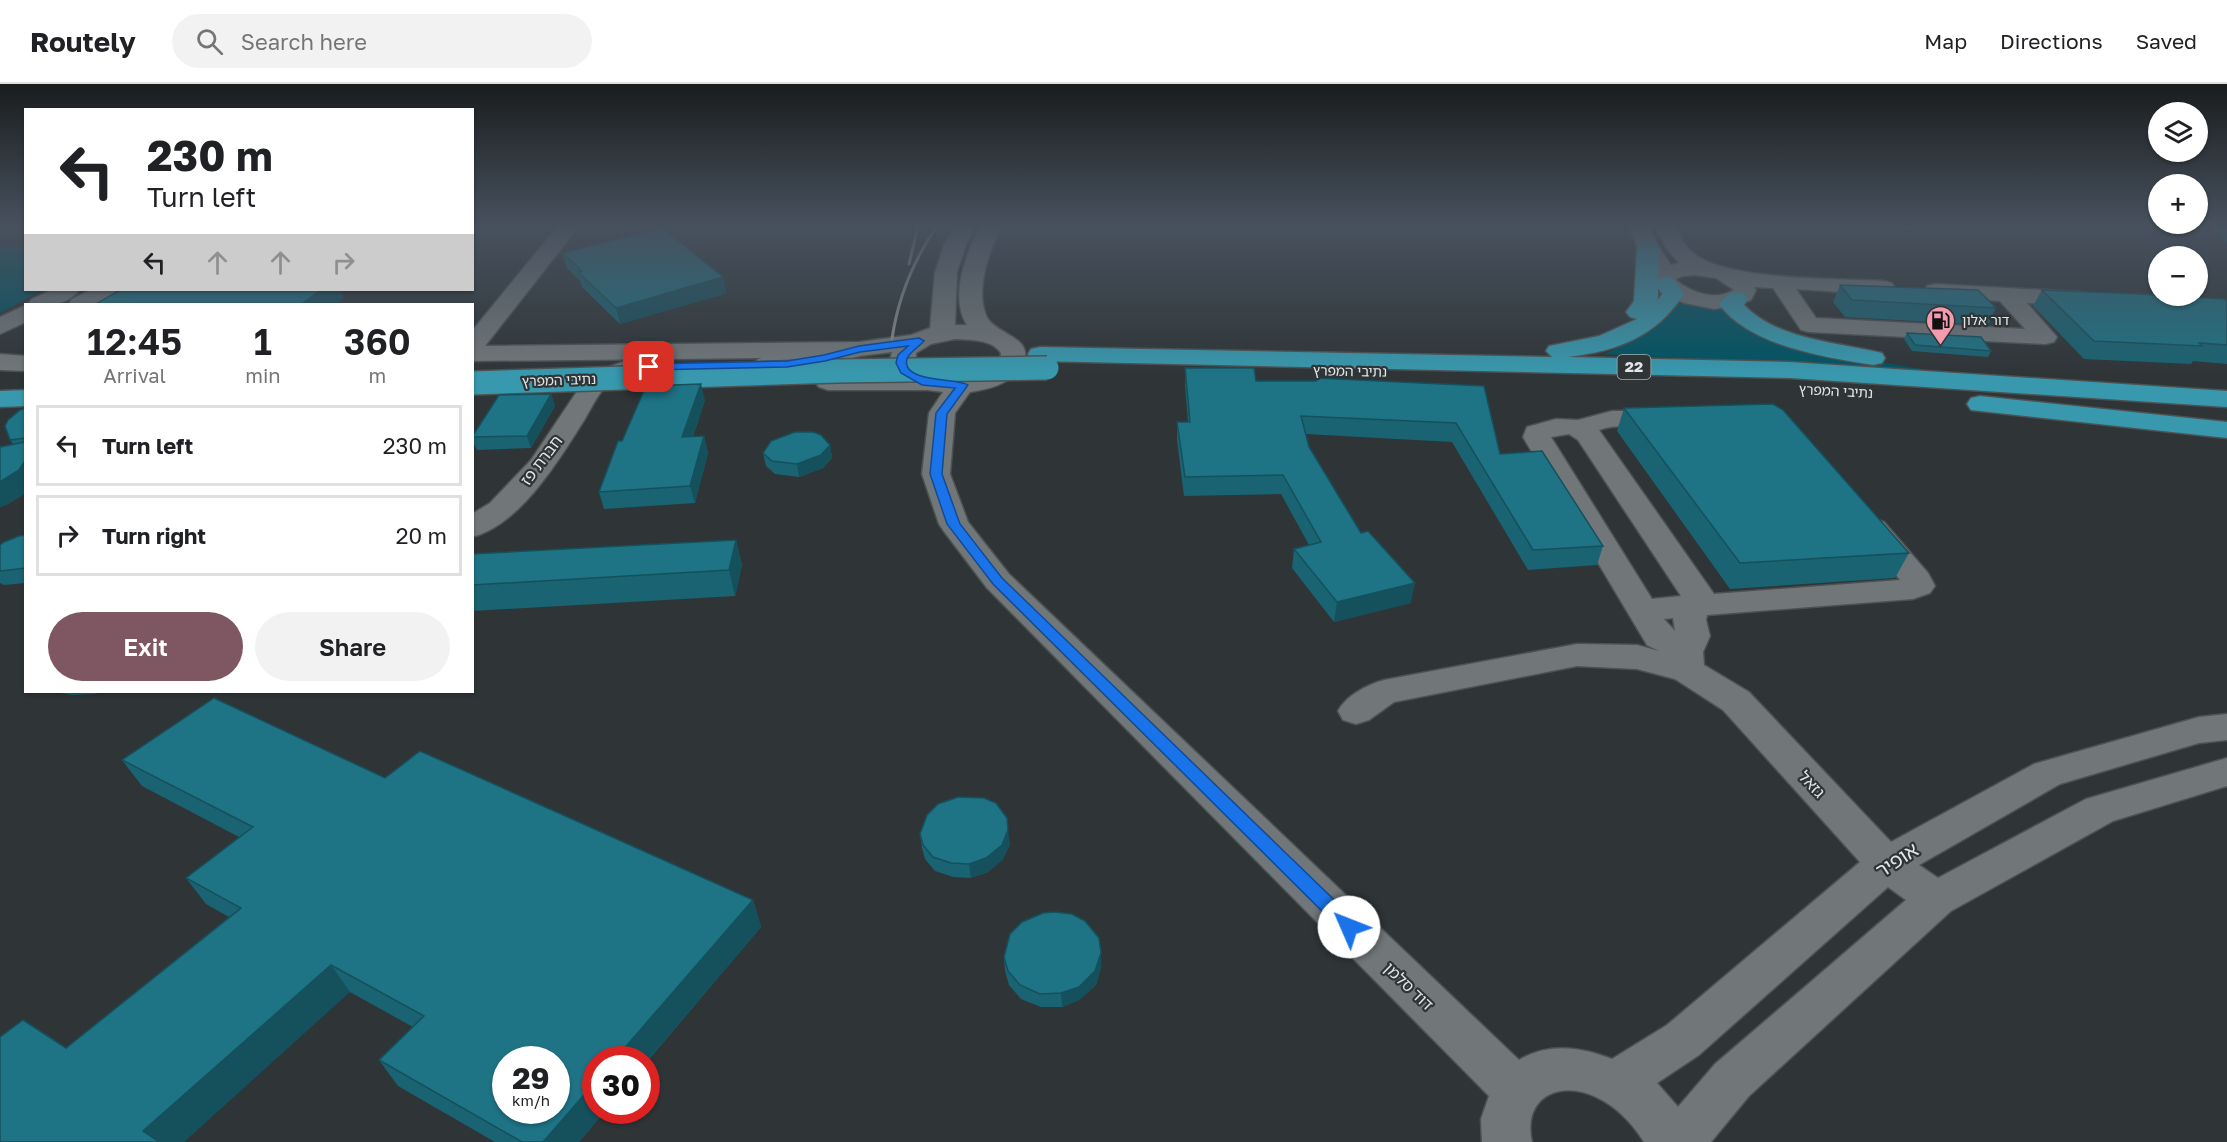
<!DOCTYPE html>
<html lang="en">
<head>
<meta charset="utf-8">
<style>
	body { margin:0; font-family:"Golos Text","Noto Sans Hebrew",sans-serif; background:#f2f2f2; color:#202124; height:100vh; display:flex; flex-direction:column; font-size:22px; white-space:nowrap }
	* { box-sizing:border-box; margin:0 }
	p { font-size:20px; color:#757577 }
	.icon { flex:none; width:33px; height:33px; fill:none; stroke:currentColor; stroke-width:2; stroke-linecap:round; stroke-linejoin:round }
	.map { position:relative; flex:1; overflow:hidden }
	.side { position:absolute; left:24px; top:219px; width:450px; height:390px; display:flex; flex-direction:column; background:#fff; border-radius:0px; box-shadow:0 2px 4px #0004 }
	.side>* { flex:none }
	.top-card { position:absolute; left:24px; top:24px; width:450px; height:183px; border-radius:0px; box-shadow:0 2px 4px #0004; background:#fff; color:#202124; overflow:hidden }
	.fabs { position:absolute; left:2148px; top:18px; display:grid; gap:12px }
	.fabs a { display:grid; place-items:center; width:60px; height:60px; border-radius:50%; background:#fff; box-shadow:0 2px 4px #0004; font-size:30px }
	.speed { position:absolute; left:492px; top:962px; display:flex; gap:12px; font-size:30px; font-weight:700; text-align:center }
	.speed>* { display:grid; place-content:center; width:78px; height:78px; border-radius:50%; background:#fff; box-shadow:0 2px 4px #0004; line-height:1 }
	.speed small { font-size:15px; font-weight:400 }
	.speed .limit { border:9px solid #d22; background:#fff; color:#111 }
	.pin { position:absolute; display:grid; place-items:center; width:51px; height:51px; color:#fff; margin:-26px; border-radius:12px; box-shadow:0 3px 9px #0006 }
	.me { position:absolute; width:66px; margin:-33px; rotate:314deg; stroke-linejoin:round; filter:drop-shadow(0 0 4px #0008) }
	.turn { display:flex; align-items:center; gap:21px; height:126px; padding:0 24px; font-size:27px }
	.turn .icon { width:78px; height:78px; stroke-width:2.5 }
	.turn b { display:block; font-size:42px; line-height:51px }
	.lanes { display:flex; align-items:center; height:57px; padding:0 24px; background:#0003; justify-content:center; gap:30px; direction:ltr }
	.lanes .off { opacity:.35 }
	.eta { display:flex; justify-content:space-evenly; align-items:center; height:102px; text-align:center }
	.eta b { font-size:36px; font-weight:600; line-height:42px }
	.primary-button { display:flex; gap:12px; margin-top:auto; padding:12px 24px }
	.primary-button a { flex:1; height:69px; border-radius:36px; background:#7e5762; color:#fff; font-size:24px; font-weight:600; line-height:69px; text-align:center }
	.primary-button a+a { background:#f2f2f2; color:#202124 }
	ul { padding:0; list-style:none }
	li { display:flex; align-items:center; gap:18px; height:81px; margin:0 12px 9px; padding:0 12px; border:3px solid #e0e0e0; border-radius:0px }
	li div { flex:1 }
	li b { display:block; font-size:22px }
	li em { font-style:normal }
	header { display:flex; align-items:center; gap:36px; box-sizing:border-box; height:84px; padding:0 30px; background:#fff; border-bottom:2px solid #e0e0e0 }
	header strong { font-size:28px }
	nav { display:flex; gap:33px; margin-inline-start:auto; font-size:21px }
	.search { width:420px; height:54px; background:#f2f2f2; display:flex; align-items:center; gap:15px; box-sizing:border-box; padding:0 21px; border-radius:33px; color:#757577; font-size:22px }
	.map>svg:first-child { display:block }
	.green { fill:#005463 }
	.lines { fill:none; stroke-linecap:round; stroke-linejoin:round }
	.minor-casing { stroke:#4c5152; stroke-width:3 }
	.highway-casing { stroke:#4c5152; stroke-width:3 }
	.minor { fill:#717779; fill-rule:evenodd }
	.highway { fill:#3898ad; fill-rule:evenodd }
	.rail { stroke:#878b8d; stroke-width:3 }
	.highway-bridge-casing { stroke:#4c5152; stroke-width:26; stroke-linecap:butt }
	.highway-bridge { stroke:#3898ad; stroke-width:23 }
	.wall { fill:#1a6372 }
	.shaded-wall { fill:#15505d }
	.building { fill:#1e7385; stroke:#15505d; stroke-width:1.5; fill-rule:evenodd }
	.route { fill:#1a73e8; stroke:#114b97; stroke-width:1.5 }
	.labels { text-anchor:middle; stroke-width:4.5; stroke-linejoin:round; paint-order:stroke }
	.far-poi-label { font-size:14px; fill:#e3e6e7; stroke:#2f3537; text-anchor:start }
	.far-street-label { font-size:14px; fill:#e3e6e7; stroke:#2f3537 }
	.shield { fill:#2f3537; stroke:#adb1b2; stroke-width:1.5 }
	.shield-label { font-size:15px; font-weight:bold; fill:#e3e6e7 }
	.street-label { font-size:16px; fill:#e3e6e7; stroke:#2f3537 }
	.near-street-label { font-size:20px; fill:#e3e6e7; stroke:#2f3537 }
</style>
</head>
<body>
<header>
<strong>Routely</strong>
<div class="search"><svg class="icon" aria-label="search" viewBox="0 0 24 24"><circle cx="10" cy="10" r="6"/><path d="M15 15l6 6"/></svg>Search here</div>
<nav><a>Map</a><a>Directions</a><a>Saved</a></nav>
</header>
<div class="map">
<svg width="2227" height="1058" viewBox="0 0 2227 1058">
	<rect width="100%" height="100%" fill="#2f3537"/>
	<g class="green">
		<polygon points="25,161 26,206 41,206 0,229 0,163"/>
		<path d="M1681,217L1721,222L1731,232L1849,273L1940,288L1604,270C1637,256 1658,243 1681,217Z"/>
	</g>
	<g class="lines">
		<defs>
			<g id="minor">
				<path d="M558,142H579L485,262L859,258L911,251L930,244L935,188L944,161L955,142H975L966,161L957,188L955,241H967C949,213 966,168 981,142H1001C990,167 975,204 986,231C994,252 1042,253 1019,285C1008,301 988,305 970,308L955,329L950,390L968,438L1009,490L1519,976C1549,958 1581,963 1612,975L1667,941L1860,778L1723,626L1675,595L1637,585L1577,582L1394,618L1369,636L1356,640L1343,636L1338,627C1347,611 1367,601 1384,596L1577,560L1637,561L1659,567L1647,561L1523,353L1527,343L1556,335L1578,336L1612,327H1667L1676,329L1680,335L1676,341C1651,347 1624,337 1599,346L1714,510L1900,496L1858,444L1862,438L1873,435L1884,438L1928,489L1935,502L1930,509L1913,515L1707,531L1706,536L1710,552L1703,568L1704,581L1749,608L1891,758L2034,680L2199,633L2227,630V656L2199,659L2060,700L1919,781L1938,794L2086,715L2227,674V702L2113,737L1951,827L1749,1012L1711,1058H1644C1632,1039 1617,1023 1596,1013C1559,995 1522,1014 1532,1058H1482L1481,1035L1489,1012L987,504L943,446L939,440L922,390L929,329L943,308L928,306H828L819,303L815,298L819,293L828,290L895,291L889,279L892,268L860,272L825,281L767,288L758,285L754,280L758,275L762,274L472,277V247ZM955,255C970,256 992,255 1001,269L1000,278C984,299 935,299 916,283V269L931,260ZM1569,350L1578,356L1681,512L1652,515L1551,353ZM1673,534L1675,547L1664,535ZM1888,803L1906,816L1715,980L1678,1023L1657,999L1699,971Z"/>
				<path d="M1629,142H1649L1659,163L1671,181L1679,179L1666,164L1655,142H1675C1680,152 1684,162 1693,169C1727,197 1837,194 1884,197L1892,199L1895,204L1892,209L1884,211L1796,205L1816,234L2025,245L2000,217L1927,212L1924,207L1927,202L1935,200L2081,208L2089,210L2092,215L2089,220L2081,222L2027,219L2057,253L2054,258L2045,260L1809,248L1801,246L1773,204L1754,203L1756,206L1751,216L1734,222L1714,225L1684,219L1666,211L1655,200L1653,186L1637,163ZM1695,191L1716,194L1734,206C1716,217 1692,209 1677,197L1676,195L1682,192Z"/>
				<path d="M51,206H79C68,222 45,222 28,220L32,215Z"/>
				<path d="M90,206H117C106,222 86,220 69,220L72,215Z"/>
				<polygon points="26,221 26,238 0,250 0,233"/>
				<polygon points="0,270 26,272 26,287 0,286"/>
				<path d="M625,277L634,280L638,285C630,296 615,294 606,302C597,311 590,327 583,338C559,376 520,441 472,453V430L490,419L531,376L588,291Z"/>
			</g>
			<g id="highway">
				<path d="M1648,157L1656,158L1659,163L1658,195L1666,193L1674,195L1684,210C1656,253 1617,267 1568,273L1790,278L2227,307V323L1790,294L1040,277L1031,275L1028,270L1031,265L1040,263L1552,273L1546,267L1549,262L1599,252L1637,235L1630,233L1626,228L1634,217L1637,163L1640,158ZM1658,204L1662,210L1658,216Z"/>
				<path d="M1737,208L1745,210L1748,215L1744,221C1778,256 1837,258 1882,269L1885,274L1882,279L1873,281C1825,273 1749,262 1719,220L1729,210Z"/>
				<polygon points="26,306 26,322 0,323 0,307"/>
				<polygon points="1980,312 2227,338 2227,354 1971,326 1967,320 1971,314"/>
			</g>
		</defs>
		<use href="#minor" class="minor-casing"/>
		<use href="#highway" class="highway-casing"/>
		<use href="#minor" class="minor"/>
		<use href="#highway" class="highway"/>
		<g class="rail">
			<polyline points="909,180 918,142"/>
			<path d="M892,255C898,213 913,177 937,142"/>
		</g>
		<defs>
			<polyline id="highway-bridge" points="472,299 837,287 1047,284"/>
		</defs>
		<use href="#highway-bridge" class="highway-bridge-casing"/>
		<use href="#highway-bridge" class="highway-bridge"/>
	</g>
	<g class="wall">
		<polygon points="1874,142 1919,142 1917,147 1876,144"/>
		<polygon points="2206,142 2227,142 2227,159"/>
		<polygon points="563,169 727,209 620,240 582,203 580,197 567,184"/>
		<polygon points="1840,201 1996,224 1988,241 1845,233 1833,218"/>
		<polygon points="2042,206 2227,217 2227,280 2193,277 2191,280 2084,275 2033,222"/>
		<polygon points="1907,249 1991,267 1988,273 1912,267 1904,255"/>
		<polygon points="1185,284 1256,297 1484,302 1500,370 1603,462 1597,481 1528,486 1452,358 1306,350 1309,363 1361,449 1411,519 1334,538 1292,484 1294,465 1309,461 1281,410 1184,412 1177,356 1177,338 1188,338 1185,302"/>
		<polygon points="551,310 555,322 531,364 477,366 472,356 472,352"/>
		<polygon points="705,316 693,353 704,352 708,369 695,419 604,425 599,408 622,357"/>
		<polygon points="26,324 26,409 6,421 0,423 0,363 13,360 10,356"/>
		<polygon points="1624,324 1909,469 1895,494 1730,505 1617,347"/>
		<polygon points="830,361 832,374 823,384 799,393 775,390 766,382 763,369"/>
		<polygon points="26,451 26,499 4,501 0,499 0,461"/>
		<polygon points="736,456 742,481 735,512 472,527 472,470"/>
		<polygon points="54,608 102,608 95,610 72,611"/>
		<polygon points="122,676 385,694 753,816 761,843 579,1058 495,1058 398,1002 379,976 413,943 350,908 66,964 229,833 206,820 186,794 239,753 142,702"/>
		<polygon points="920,750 1010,760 1003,775 988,788 971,794 953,793 935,787 925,775 922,764"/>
		<polygon points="1101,869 1101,883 1096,901 1079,916 1062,923 1041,923 1021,915 1009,901 1005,887 1004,873"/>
	</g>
	<g class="shaded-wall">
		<polygon points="723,193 727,209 620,240 616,224"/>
		<polygon points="321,206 341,206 344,214 337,220 301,220"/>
		<polygon points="701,300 705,316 687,370 682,353"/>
		<polygon points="551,310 555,322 531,364 527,352"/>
		<polygon points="704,352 708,369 695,419 690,402"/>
		<polygon points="25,358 26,360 26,409 6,421 0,423 0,398"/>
		<polygon points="830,361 832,374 823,384 799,393 797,380"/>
		<polygon points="736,456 742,481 735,512 729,486"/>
		<polygon points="1415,499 1411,519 1334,538 1337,518"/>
		<polygon points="1008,746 1010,760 1003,775 988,788 971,794 969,780"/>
		<polygon points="753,816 761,843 646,978 646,975 615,975"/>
		<polygon points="1101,869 1101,883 1096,901 1079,916 1062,923 1061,909"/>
		<polygon points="331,881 350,908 184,1058 154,1058 143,1047"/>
		<polygon points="596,997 596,1026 606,1026 579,1058 543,1058"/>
	</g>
	<g class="building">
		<polygon points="662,144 723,193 616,224 578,188 582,187 563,169"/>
		<polygon points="1840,201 1978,206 1996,224 1852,216"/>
		<polygon points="120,206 321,206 301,220 96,220"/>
		<polygon points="2042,206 2140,210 2225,215 2227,217 2227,261 2199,259 2202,262 2094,257"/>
		<polygon points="1907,249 1981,253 1991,267 1915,261"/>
		<polygon points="1185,284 1254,284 1256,297 1316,297 1316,294 1484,302 1500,370 1542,367 1603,462 1533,466 1456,339 1301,332 1309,363 1361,449 1368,447 1415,499 1337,518 1294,465 1321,458 1283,391 1185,393 1177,338 1190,338"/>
		<polygon points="701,300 682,353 704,352 690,402 599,408 618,357 622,357 646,302"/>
		<polygon points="551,310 527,352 472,353 499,311"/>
		<polygon points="1773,320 1783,326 1909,469 1740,479 1624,324"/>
		<polygon points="26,324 26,354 10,356 5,342 8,336 20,326"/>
		<polygon points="795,348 813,348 821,351 830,361 821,371 797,380 772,377 763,369 771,357"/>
		<polygon points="25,358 25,377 19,386 0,398 0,363"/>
		<polygon points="26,451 26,484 0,487 0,461 4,458 19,452"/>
		<polygon points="736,456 729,486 472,501 472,470"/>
		<path d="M214,614L385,694L420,667L753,816L615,975H596V997L543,1058H522L379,976L424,932L331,881L143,1047L159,1058H0V953L23,936L66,964L241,824L186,794L253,743L122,676ZM506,975H556V1026H506Z"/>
		<polygon points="958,713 984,714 996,719 1007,734 1008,746 1002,761 986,774 969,780 951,779 933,773 923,761 920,750 927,731 938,720"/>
		<polygon points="1054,828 1072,830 1085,837 1099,854 1101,869 1095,887 1079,903 1061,909 1040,910 1020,901 1008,887 1004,873 1010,850 1022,838 1043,829"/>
	</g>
	<linearGradient id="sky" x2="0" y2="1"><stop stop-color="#1a1d1e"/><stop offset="0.49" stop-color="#47515e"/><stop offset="1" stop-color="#47515e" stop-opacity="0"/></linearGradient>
	<rect width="2227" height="290" fill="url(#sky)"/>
	<path class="route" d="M919,254L924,257C919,263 909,268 907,275C900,299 959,294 968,301L947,330L942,390L960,440L1002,494L1356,837L1358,843L1356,848L1349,850L1343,848L993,500L947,440L930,390L936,329L955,304L922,301L901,289L896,279L898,271L908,262L860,268L825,277L787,283L649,286L644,283L649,280L787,277L824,271L859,262Z"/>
	<defs>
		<symbol id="fuel-pin" viewBox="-11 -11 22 30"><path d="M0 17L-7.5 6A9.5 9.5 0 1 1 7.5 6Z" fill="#f29aae" stroke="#2f3537"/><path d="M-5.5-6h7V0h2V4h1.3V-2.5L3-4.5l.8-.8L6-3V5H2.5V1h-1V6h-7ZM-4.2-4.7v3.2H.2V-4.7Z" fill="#111"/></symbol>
	</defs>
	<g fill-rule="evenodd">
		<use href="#fuel-pin" x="1924" y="220" width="33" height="45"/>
	</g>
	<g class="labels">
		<g class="far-poi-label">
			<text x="1962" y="241">דור אלון</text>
		</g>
		<g class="far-street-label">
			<text transform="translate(1350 287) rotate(1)" y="5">נתיבי המפרץ</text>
			<text transform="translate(559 296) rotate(-2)" y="5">נתיבי המפרץ</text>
			<text transform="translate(1836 307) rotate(3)" y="5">נתיבי המפרץ</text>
		</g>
		<rect class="shield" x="1617.5" y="271" width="33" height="24" rx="4.5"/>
		<g class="shield-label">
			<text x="1634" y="288">22</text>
		</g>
		<g class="street-label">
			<text transform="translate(541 376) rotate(-53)" y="6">חברת פז</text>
			<text transform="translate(1812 700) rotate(47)" y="6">גזאל</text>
			<text transform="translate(1409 902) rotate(44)" y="6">דוד סלמן</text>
		</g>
		<g class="near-street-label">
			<text transform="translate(1897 776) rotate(-33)" y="7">אופיר</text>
		</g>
	</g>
</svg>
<div class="fabs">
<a><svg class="icon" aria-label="layers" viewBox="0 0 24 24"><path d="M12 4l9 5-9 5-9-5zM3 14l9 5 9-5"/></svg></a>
<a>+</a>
<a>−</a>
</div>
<div class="speed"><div>29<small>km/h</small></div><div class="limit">30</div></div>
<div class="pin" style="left:649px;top:283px;background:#d93025"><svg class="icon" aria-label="arrive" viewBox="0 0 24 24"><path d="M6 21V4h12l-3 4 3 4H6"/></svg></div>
<svg class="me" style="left:1349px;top:843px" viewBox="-20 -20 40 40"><circle r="19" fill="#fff"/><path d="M0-13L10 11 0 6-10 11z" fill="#1a73e8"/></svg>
<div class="top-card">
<div class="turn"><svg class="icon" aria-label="left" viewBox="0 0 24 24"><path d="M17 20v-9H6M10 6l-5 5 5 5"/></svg><div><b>230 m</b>Turn left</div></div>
<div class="lanes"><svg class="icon" aria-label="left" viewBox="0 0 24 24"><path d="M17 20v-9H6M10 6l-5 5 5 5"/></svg><svg class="icon off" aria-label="ahead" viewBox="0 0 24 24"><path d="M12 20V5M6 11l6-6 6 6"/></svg><svg class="icon off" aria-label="ahead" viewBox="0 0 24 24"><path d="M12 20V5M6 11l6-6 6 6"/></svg><svg class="icon off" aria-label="right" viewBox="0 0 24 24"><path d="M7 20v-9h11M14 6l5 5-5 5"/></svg></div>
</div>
<section class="side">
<div class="eta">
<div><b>12:45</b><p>Arrival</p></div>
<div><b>1</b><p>min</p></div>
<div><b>360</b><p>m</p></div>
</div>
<ul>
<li><svg class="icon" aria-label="left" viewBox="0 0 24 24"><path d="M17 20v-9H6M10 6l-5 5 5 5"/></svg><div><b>Turn left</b></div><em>230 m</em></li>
<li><svg class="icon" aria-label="right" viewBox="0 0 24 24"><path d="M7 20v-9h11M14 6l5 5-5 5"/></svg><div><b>Turn right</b></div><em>20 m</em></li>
</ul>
<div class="primary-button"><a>Exit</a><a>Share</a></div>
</section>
</div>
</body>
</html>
